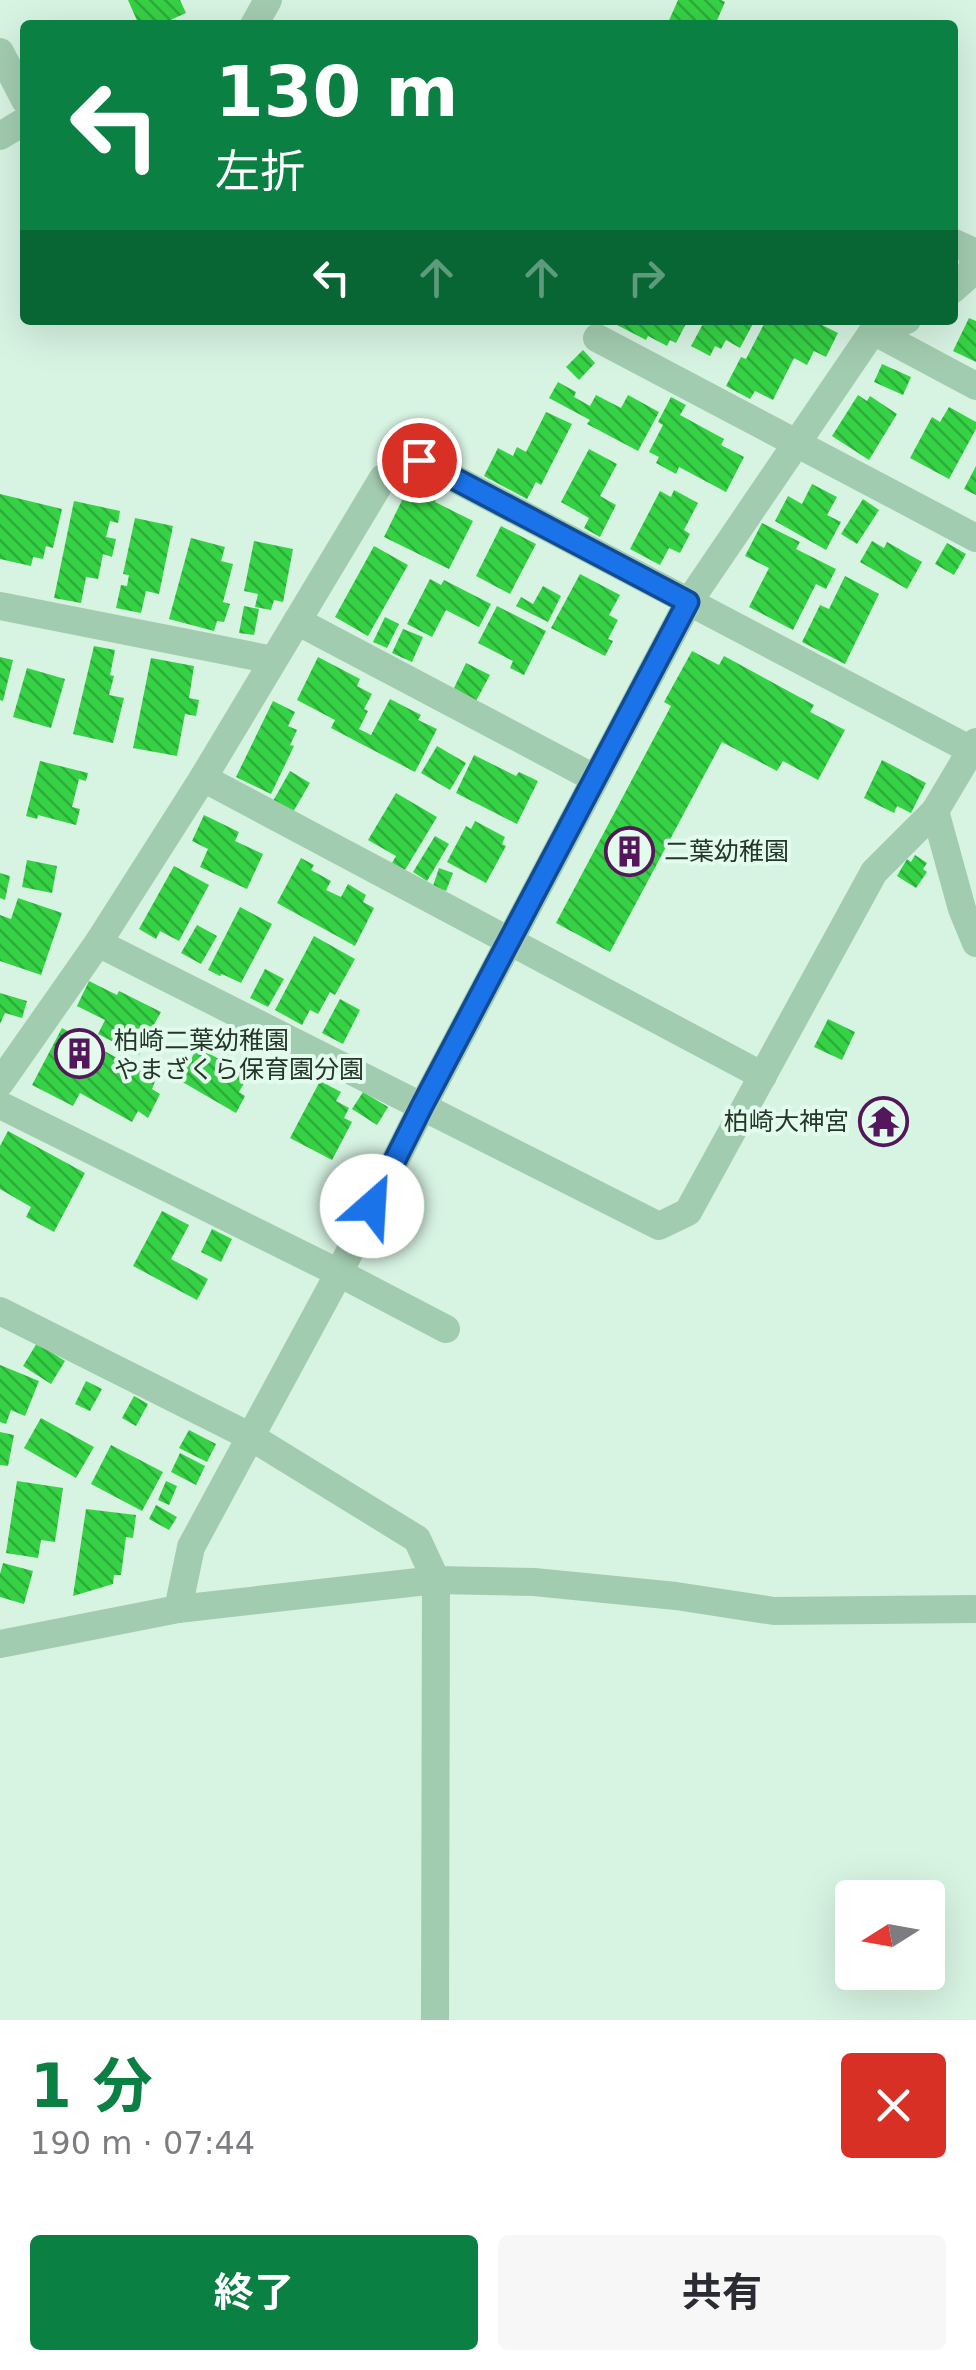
<!DOCTYPE html>
<html lang="ja">
<head>
<meta charset="utf-8">
<style>
	body { margin:0; font-family:"DejaVu Sans","Noto Sans JP",sans-serif; background:#f7f7f7; color:#2b2b33; height:100vh; display:flex; flex-direction:column; font-size:38px; white-space:nowrap }
	* { box-sizing:border-box; margin:0 }
	p { font-size:32px; color:#7c7c81 }
	.icon { flex:none; width:55px; height:55px; fill:none; stroke:currentColor; stroke-width:2; stroke-linecap:round; stroke-linejoin:round }
	.map { position:relative; height:2020px; overflow:hidden }
	.side { display:flex; flex-direction:column; background:#fff; flex:1 }
	.side>* { flex:none }
	.guide { position:absolute; left:20px; top:20px; width:938px; height:305px; border-radius:10px; box-shadow:0 10px 40px #0002; background:#0b8043; color:#fff; overflow:hidden }
	.needle { width:65px; rotate:259deg }
	.buttons { position:absolute; left:835px; top:1880px; display:grid; gap:20px }
	.buttons a { display:grid; place-items:center; width:110px; height:110px; border-radius:10px; background:#fff; box-shadow:0 10px 40px #0002; font-size:50px }
	.pin { position:absolute; display:grid; place-items:center; width:85px; height:85px; color:#fff; margin:-42px; border:5px solid #fff; border-radius:50%; box-shadow:0 2px 10px #0007 }
	.me { position:absolute; width:110px; margin:-55px; rotate:26deg; stroke-linejoin:round; filter:drop-shadow(0 0 8px #0008) }
	.turn { display:flex; align-items:center; gap:35px; height:210px; padding:0 30px; font-size:45px }
	.turn .icon { width:130px; height:130px; stroke-width:2.5 }
	.turn b { display:block; font-size:70px; line-height:85px }
	.lanes { display:flex; align-items:center; height:95px; padding:0 30px; background:#0003; justify-content:center; gap:50px; direction:ltr }
	.lanes .off { opacity:.35 }
	.round { display:grid; place-items:center; flex:none; width:105px; height:105px; border-radius:10px; background:#f7f7f7 }
	.head { display:flex; align-items:center; justify-content:space-between; height:170px; padding:0 30px }
	h1 { font-size:60px; font-weight:700; line-height:75px; color:#0b8043 }
	.action { display:flex; gap:20px; margin-top:auto; padding:20px 30px }
	.action a { flex:1; height:115px; border-radius:10px; background:#0b8043; color:#fff; font-size:40px; font-weight:700; line-height:115px; text-align:center }
	.action a+a { background:#f7f7f7; color:#2b2b33 }
	.map>svg:first-child { display:block }
	.building { fill:url(#building-back-hatch) }
	.lines { fill:none; stroke-linecap:round; stroke-linejoin:round }
	.minor { stroke:#a2ccaf; stroke-width:28 }
	.route-casing { stroke:#114b97; stroke-width:25 }
	.route { stroke:#1a73e8; stroke-width:18 }
	.labels { text-anchor:middle; stroke-width:8; stroke-linejoin:round; paint-order:stroke }
	.poi-label { font-size:25px; fill:#253628; stroke:#e3fbec; text-anchor:start }
</style>
</head>
<body>
<div class="map">
<svg width="976" height="2020" viewBox="0 0 976 2020">
	<defs>
		<pattern id="building-back-hatch" width="6" height="6" patternUnits="userSpaceOnUse" patternTransform="scale(2.5)"><rect width="6" height="6" fill="#36d245"/><path d="M-1 5l2 2M0 0l6 6M5-1l2 2" fill="none" stroke="#2dab3a"/></pattern>
	</defs>
	<rect width="100%" height="100%" fill="#d7f3e2"/>
	<g class="building">
		<polygon points="128,0 180,0 186,13 159,25 139,25"/>
		<polygon points="678,0 721,0 725,2 715,25 667,25"/>
		<polygon points="969,318 976,321 976,362 953,351"/>
		<polygon points="619,320 688,320 676,343 670,340 667,346 648,336 646,340 617,325"/>
		<polygon points="705,320 755,320 740,348 726,340 721,349 715,346 710,356 691,346"/>
		<polygon points="766,320 793,320 800,324 802,320 812,320 838,333 826,357 814,351 807,365 794,358 773,400 755,391 750,399 726,386 741,357 746,359"/>
		<polygon points="583,350 595,363 579,380 566,367"/>
		<polygon points="882,364 911,377 903,395 874,382"/>
		<polygon points="558,382 576,392 574,397 590,406 596,395 621,408 628,395 659,412 638,451 587,424 590,420 549,398"/>
		<polygon points="858,395 867,401 870,396 897,414 869,460 832,436"/>
		<polygon points="671,397 686,405 680,415 724,439 721,445 744,457 726,492 679,467 676,474 656,463 659,457 649,452 663,425 658,422"/>
		<polygon points="949,407 976,422 976,429 949,479 910,458 932,417 940,422"/>
		<polygon points="546,412 572,424 541,485 536,482 527,499 484,476 498,448 513,456 517,447 526,452"/>
		<polygon points="589,449 617,464 600,496 616,505 600,537 584,528 589,518 561,502"/>
		<polygon points="976,466 976,495 964,489"/>
		<polygon points="410,484 437,497 435,502 473,521 449,569 384,537"/>
		<polygon points="812,484 837,497 827,515 841,522 826,550 775,521 788,496 802,504"/>
		<polygon points="674,490 698,503 684,530 690,534 680,553 669,548 660,565 630,549 660,491 671,497"/>
		<polygon points="0,494 62,509 53,548 46,546 43,559 33,557 31,566 0,559"/>
		<polygon points="863,499 879,510 857,544 841,534"/>
		<polygon points="74,501 120,511 118,523 110,521 106,537 116,539 112,557 103,554 98,579 86,577 81,603 54,598"/>
		<polygon points="135,518 173,526 159,594 146,591 141,613 116,608 121,585 127,586 129,575 123,574"/>
		<polygon points="762,523 800,542 796,549 836,569 826,589 816,584 793,630 749,607 769,568 745,556"/>
		<polygon points="501,526 536,544 510,594 476,576"/>
		<polygon points="191,538 225,547 221,561 233,564 223,602 230,604 224,622 217,621 214,631 169,619"/>
		<polygon points="254,541 293,549 283,602 274,600 271,610 255,607 258,594 244,591"/>
		<polygon points="872,541 884,548 887,542 922,562 907,589 860,562"/>
		<polygon points="947,543 966,554 954,575 935,564"/>
		<polygon points="374,546 408,565 368,636 335,617"/>
		<polygon points="580,574 620,595 609,615 618,620 608,639 613,641 605,656 551,628"/>
		<polygon points="845,576 879,594 845,664 802,642 820,605 829,609"/>
		<polygon points="430,579 441,585 444,580 491,604 479,627 446,610 432,637 407,624"/>
		<polygon points="543,586 561,596 548,622 516,606 521,597 533,604"/>
		<polygon points="244,606 259,609 254,635 239,633"/>
		<polygon points="497,606 546,631 524,675 510,668 513,661 478,643"/>
		<polygon points="385,617 399,624 387,648 373,642"/>
		<polygon points="403,629 423,637 412,662 392,653"/>
		<polygon points="94,646 115,650 110,675 114,676 109,695 124,698 113,743 73,734"/>
		<polygon points="692,651 719,665 724,656 814,705 810,712 845,730 818,780 783,761 777,771 722,742 610,952 556,923 671,706 664,702"/>
		<polygon points="0,657 13,660 3,701 0,700"/>
		<polygon points="318,657 360,679 357,686 372,694 364,709 368,711 359,729 371,735 390,699 421,715 418,720 437,729 415,772 331,728 335,720 297,700"/>
		<polygon points="151,658 194,666 189,698 199,700 196,716 185,714 177,756 133,748"/>
		<polygon points="466,663 490,675 476,701 454,688"/>
		<polygon points="27,668 65,679 51,728 13,717"/>
		<polygon points="273,701 295,712 288,726 297,730 290,745 294,746 271,794 236,777"/>
		<polygon points="437,746 466,763 450,790 421,773"/>
		<polygon points="474,755 516,776 519,772 538,781 517,824 456,793"/>
		<polygon points="882,760 926,783 911,813 897,806 894,813 864,798"/>
		<polygon points="40,761 88,773 86,781 79,779 72,807 80,809 76,825 38,815 37,819 26,816"/>
		<polygon points="290,771 310,783 293,812 273,801"/>
		<polygon points="396,793 437,817 405,870 392,863 396,856 368,840"/>
		<polygon points="204,815 239,832 235,841 263,854 247,889 200,867 208,849 192,841"/>
		<polygon points="475,821 505,837 502,844 506,846 486,883 447,862 466,826 471,829"/>
		<polygon points="435,836 449,844 427,881 413,872"/>
		<polygon points="915,855 927,863 923,869 927,872 916,888 897,876 907,859 911,862"/>
		<polygon points="301,858 314,865 311,870 331,881 326,890 341,897 348,884 366,895 363,902 374,908 355,946 277,903"/>
		<polygon points="27,860 57,866 52,893 22,887"/>
		<polygon points="174,866 209,885 179,941 160,931 156,939 139,929"/>
		<polygon points="439,868 453,873 446,891 433,886"/>
		<polygon points="0,873 10,876 5,900 0,898"/>
		<polygon points="18,898 62,913 41,975 0,961 0,915 11,919"/>
		<polygon points="240,907 272,924 241,983 222,974 220,976 208,970"/>
		<polygon points="197,925 217,936 201,964 181,953"/>
		<polygon points="314,936 355,959 335,995 330,992 318,1014 310,1010 302,1025 275,1010"/>
		<polygon points="265,969 284,979 268,1007 250,998"/>
		<polygon points="89,981 117,995 119,991 161,1012 152,1028 166,1034 158,1049 144,1043 139,1055 98,1034 105,1020 77,1006"/>
		<polygon points="0,993 27,1001 22,1018 5,1013 0,1024"/>
		<polygon points="340,999 360,1010 343,1044 322,1033"/>
		<polygon points="828,1019 855,1032 842,1060 814,1047"/>
		<polygon points="62,1028 156,1079 152,1089 160,1094 148,1118 138,1111 132,1122 80,1093 73,1106 32,1085"/>
		<polygon points="198,1047 248,1076 239,1092 245,1096 236,1113 179,1080"/>
		<polygon points="320,1081 341,1092 336,1101 349,1108 344,1118 352,1122 332,1160 290,1138"/>
		<polygon points="363,1092 388,1107 377,1125 352,1109"/>
		<polygon points="8,1131 85,1173 54,1232 26,1217 31,1207 0,1189 0,1146"/>
		<polygon points="162,1211 189,1225 171,1259 208,1279 197,1300 133,1266"/>
		<polygon points="212,1229 232,1239 221,1262 201,1252"/>
		<polygon points="37,1343 65,1361 51,1384 23,1366"/>
		<polygon points="0,1365 39,1381 25,1416 11,1410 6,1424 0,1422"/>
		<polygon points="86,1381 102,1389 90,1411 75,1404"/>
		<polygon points="134,1396 148,1404 136,1426 122,1418"/>
		<polygon points="41,1418 94,1447 76,1478 24,1448"/>
		<polygon points="189,1430 216,1444 207,1462 179,1448"/>
		<polygon points="0,1432 14,1435 8,1466 0,1465"/>
		<polygon points="111,1445 163,1472 142,1511 91,1484"/>
		<polygon points="180,1453 205,1466 196,1485 171,1472"/>
		<polygon points="17,1481 63,1488 55,1542 41,1540 38,1558 6,1553"/>
		<polygon points="166,1481 177,1486 169,1505 158,1500"/>
		<polygon points="156,1505 177,1517 169,1530 149,1519"/>
		<polygon points="86,1509 136,1515 133,1538 126,1537 121,1575 114,1575 113,1584 73,1596"/>
		<polygon points="3,1563 33,1571 24,1604 0,1597 0,1574"/>
	</g>
	<g class="lines">
		<g class="minor">
			<polyline points="254,25 268,0"/>
			<polyline points="0,52 25,100"/>
			<polyline points="0,136 25,121"/>
			<polyline points="952,242 976,253"/>
			<polyline points="952,290 970,274 976,253"/>
			<polyline points="873,331 976,386"/>
			<polyline points="597,338 976,538"/>
			<polyline points="0,606 273,660"/>
			<polyline points="297,621 594,778"/>
			<polyline points="203,778 763,1076"/>
			<polyline points="935,811 962,909 976,943"/>
			<polyline points="98,943 659,1226 688,1212 874,872 935,811 976,742"/>
			<polyline points="0,1083 98,943 203,778 383,478 419,460 971,750"/>
			<polyline points="0,1105 339,1273 446,1329"/>
			<polyline points="0,1311 251,1437 417,1539 436,1580 435,2020"/>
			<polyline points="178,1609 191,1547 339,1273 422,1107 688,603 873,331 907,320"/>
			<polyline points="0,1644 178,1609 436,1580 534,1582 676,1596 774,1611 976,1609"/>
		</g>
	</g>
	<g class="lines">
		<defs>
			<polyline id="route" points="372,1206 422,1106 688,602 419,460"/>
		</defs>
		<use href="#route" class="route-casing"/>
		<use href="#route" class="route"/>
	</g>
	<defs>
		<symbol id="building-ring" viewBox="-11 -11 22 22"><circle r="9.5" fill="#e3fbec" stroke="#55175b" stroke-width="1.5"/><path d="M-4-6H4V6H1V3H-1V6H-4ZM-2.5-4.3h1.7v1.8h-1.7ZM.8-4.3h1.7v1.8H.8ZM-2.5-1h1.7V.8h-1.7ZM.8-1h1.7V.8H.8Z" fill="#55175b"/></symbol>
		<symbol id="temple-ring" viewBox="-11 -11 22 22"><circle r="9.5" fill="#e3fbec" stroke="#55175b" stroke-width="1.5"/><path d="M0-6L5-2H3V0L6.5 2.5H4V6H1.5V3h-3V6H-4V2.5H-6.5L-3 0V-2H-5Z" fill="#55175b"/></symbol>
	</defs>
	<g fill-rule="evenodd">
		<use href="#building-ring" x="602" y="824" width="55" height="55"/>
		<use href="#building-ring" x="52" y="1026" width="55" height="55"/>
		<use href="#temple-ring" x="856" y="1094" width="55" height="55"/>
	</g>
	<g class="labels">
		<g class="poi-label">
			<text x="664" y="860">二葉幼稚園</text>
			<text x="114" y="1049">柏崎二葉幼稚園<tspan x="114" dy="29">やまざくら保育園分園</tspan></text>
			<text x="849" y="1130" text-anchor="end">柏崎大神宮</text>
		</g>
	</g>
</svg>
<div class="buttons">
<a><svg class="needle" viewBox="-14 -14 28 28"><path d="M0-13l5 13h-10z" fill="#e53935"/><path d="M0 13l5-13h-10z" fill="#7c7c81"/></svg></a>
</div>
<div class="pin" style="left:419px;top:460px;background:#d93025"><svg class="icon" aria-label="arrive" viewBox="0 0 24 24"><path d="M6 21V4h12l-3 4 3 4H6"/></svg></div>
<svg class="me" style="left:372px;top:1206px" viewBox="-20 -20 40 40"><circle r="19" fill="#fff"/><path d="M0-13L10 11 0 6-10 11z" fill="#1a73e8"/></svg>
<div class="guide">
<div class="turn"><svg class="icon" aria-label="left" viewBox="0 0 24 24"><path d="M17 20v-9H6M10 6l-5 5 5 5"/></svg><div><b>130 m</b>左折</div></div>
<div class="lanes"><svg class="icon" aria-label="left" viewBox="0 0 24 24"><path d="M17 20v-9H6M10 6l-5 5 5 5"/></svg><svg class="icon off" aria-label="ahead" viewBox="0 0 24 24"><path d="M12 20V5M6 11l6-6 6 6"/></svg><svg class="icon off" aria-label="ahead" viewBox="0 0 24 24"><path d="M12 20V5M6 11l6-6 6 6"/></svg><svg class="icon off" aria-label="right" viewBox="0 0 24 24"><path d="M7 20v-9h11M14 6l5 5-5 5"/></svg></div>
</div>
</div>
<section class="side">
<div class="head"><div><h1>1 分</h1><p>190 m · 07:44</p></div><a class="round" style="background:#d93025;color:#fff"><svg class="icon" aria-label="close" viewBox="0 0 24 24"><path d="M6 6l12 12M18 6L6 18"/></svg></a></div>
<div class="action"><a>終了</a><a>共有</a></div>
</section>
</body>
</html>
